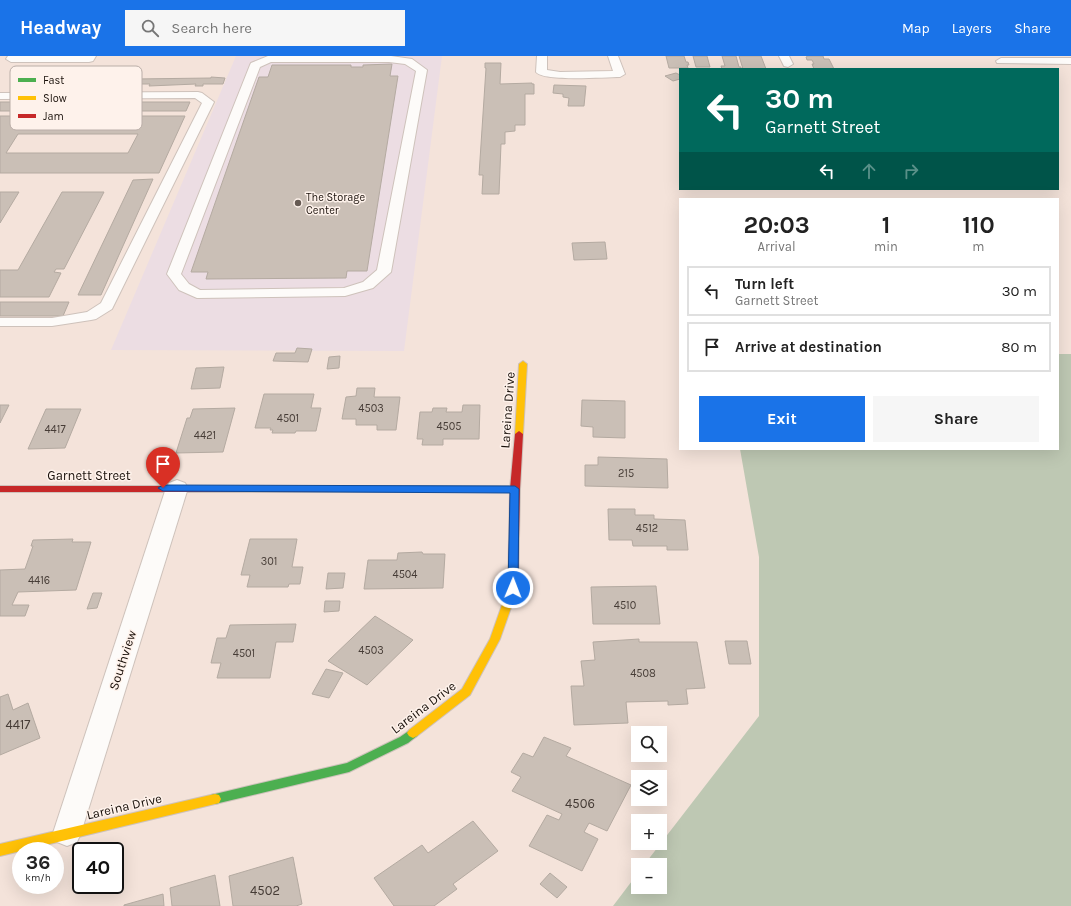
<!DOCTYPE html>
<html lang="en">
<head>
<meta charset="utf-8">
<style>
	body { margin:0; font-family:Karla,sans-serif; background:#f6f6f6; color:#222; height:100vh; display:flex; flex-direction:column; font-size:15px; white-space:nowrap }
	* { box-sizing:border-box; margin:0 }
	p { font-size:13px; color:#767676 }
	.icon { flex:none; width:22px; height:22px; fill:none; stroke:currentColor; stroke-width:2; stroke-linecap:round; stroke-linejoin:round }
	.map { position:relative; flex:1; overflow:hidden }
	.sheet { position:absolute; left:679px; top:142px; width:380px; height:252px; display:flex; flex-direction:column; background:#fff; border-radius:0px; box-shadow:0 4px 16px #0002 }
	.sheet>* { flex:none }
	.top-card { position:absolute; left:679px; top:12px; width:380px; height:122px; border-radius:0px; box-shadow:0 4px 16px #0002; background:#00695c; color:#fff; overflow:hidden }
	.controls { position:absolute; left:631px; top:670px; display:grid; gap:8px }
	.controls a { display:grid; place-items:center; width:36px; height:36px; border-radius:0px; background:#fff; box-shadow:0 4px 16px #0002; font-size:20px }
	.speed { position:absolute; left:12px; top:786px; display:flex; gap:8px; font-size:20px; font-weight:700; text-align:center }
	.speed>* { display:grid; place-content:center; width:52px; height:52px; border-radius:50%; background:#fff; box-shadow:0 4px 16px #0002; line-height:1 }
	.speed small { font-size:10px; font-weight:400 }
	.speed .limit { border:2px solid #111; border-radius:6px; background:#fff; color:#111 }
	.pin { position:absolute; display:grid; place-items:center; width:34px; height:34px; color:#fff; margin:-41px -17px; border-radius:50% 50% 50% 0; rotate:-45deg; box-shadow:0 0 4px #0007 }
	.pin .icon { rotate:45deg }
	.me { position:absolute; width:44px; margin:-22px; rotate:1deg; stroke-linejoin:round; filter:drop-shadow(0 0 3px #0008) }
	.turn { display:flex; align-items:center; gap:14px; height:84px; padding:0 20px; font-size:18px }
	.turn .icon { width:52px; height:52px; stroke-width:2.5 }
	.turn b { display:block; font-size:28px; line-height:34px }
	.lanes { display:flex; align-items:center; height:38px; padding:0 20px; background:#0003; justify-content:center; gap:20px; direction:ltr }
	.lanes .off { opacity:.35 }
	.eta { display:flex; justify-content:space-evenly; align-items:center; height:68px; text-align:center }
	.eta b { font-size:24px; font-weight:700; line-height:28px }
	.button { display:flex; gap:8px; margin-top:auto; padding:8px 20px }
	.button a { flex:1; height:46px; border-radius:0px; background:#1a73e8; color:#fff; font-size:16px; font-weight:700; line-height:46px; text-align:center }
	.button a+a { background:#f6f6f6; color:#222 }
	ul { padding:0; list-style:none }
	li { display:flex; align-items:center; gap:12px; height:50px; margin:0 8px 6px; padding:0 12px; border:2px solid #e0e0e0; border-radius:0px }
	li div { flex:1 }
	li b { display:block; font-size:15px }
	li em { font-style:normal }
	header { display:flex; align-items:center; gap:24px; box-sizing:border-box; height:56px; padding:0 20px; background:#1a73e8; color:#fff }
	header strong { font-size:19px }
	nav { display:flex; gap:22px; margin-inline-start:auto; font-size:14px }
	.search { width:280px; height:36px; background:#f6f6f6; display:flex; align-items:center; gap:10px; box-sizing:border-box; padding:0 14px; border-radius:0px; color:#767676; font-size:15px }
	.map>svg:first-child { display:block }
	.commercial { fill:#ecdde3 }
	.forest { fill:#bec8b3 }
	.building { fill:#cabfb6; stroke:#b4aaa1; fill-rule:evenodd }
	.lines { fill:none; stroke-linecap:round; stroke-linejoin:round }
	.lane-casing { stroke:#cec2bb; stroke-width:2 }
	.street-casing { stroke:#cec2bb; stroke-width:2 }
	.fast-casing { stroke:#cec2bb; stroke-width:2 }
	.slow-casing { stroke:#cec2bb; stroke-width:2 }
	.jam-casing { stroke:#cec2bb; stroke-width:2 }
	.lane { fill:#fdfbf9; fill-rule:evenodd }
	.street { fill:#fdfbf9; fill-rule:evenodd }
	.fast { fill:#4caf50; fill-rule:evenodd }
	.slow { fill:#ffc107; fill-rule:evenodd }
	.jam { fill:#c62828; fill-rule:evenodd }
	.route { fill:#1a73e8; stroke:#114b97 }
	.poi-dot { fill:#665a53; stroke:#fef2eb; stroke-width:1.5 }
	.labels { text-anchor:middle; stroke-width:3; stroke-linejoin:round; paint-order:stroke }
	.far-poi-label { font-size:11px; fill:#1a110b; stroke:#fef2eb; text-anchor:start }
	.number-label { font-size:11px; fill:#463c36 }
	.street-label { font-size:13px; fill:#1a110b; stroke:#fef2eb }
	.near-number-label { font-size:13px; fill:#463c36 }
	.key { fill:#fef2eb; stroke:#baaea8; stroke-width:1 }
	.key-label { font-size:11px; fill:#1a110b }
</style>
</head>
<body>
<header>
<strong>Headway</strong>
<div class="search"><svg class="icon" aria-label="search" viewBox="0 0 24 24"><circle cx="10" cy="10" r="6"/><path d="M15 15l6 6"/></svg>Search here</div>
<nav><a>Map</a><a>Layers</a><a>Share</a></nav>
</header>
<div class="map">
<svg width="1071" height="850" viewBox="0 0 1071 850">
	<rect width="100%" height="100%" fill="#f4e3da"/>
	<polygon class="commercial" points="236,0 442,0 404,295 111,294"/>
	<polygon class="forest" points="1058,298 1071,298 1071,850 613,850 638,817 638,831 660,831 660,809 644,809 759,660 759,501 740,393 1058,393"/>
	<g class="building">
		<polygon points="666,0 684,0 686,6 688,6 689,9 687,9 688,12 669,12"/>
		<polygon points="693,0 707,0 710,11 696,11"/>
		<polygon points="722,0 736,0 739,11 741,11 741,13 722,13 721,10 725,10"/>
		<polygon points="739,0 761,0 766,13 743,13"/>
		<polygon points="808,0 823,0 824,3 829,3 834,13 814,13 812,8 814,8 812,4 807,4 806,1"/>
		<polygon points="485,7 501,7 500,28 532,27 532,28 534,28 534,38 525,38 525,69 515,69 515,75 505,76 505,88 501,88 499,138 482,138 483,119 479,119 486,12 485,12"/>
		<polygon points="392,8 390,20 398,20 367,215 347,215 346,222 206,223 208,216 191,216 259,21 268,21 272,9 351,9 351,11 363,11 363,9"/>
		<polygon points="676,17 680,19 680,23 673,25 665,20"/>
		<polygon points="211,21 225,22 223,28 203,28 203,30 195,30 196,28 149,30 150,28 131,28 134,23 211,22"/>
		<polygon points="554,29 586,30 584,50 568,50 569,42 563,41 563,38 553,37"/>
		<polygon points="0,46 190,46 186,55 0,55"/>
		<path d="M0,60H185L159,117H0ZM18,78H138L128,97H6Z"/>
		<polygon points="153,123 101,239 78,239 133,124"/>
		<polygon points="0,136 19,136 0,167"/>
		<polygon points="62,136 104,136 64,213 56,213 54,216 61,217 49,241 0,241 0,214 18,214"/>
		<polygon points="605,186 607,203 574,204 572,187"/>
		<polygon points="0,246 69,246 63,260 0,260"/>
		<polygon points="297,292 312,293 308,306 273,305 276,297 295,297"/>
		<polygon points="340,300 339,312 327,313 329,301"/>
		<polygon points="224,311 220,332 191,333 196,312"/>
		<polygon points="357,332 375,332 374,341 400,341 396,374 377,374 377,369 356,369 356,363 342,363 346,341 356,340"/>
		<polygon points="264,338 314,338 311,352 321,352 316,375 296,375 295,377 272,377 273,374 270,374 271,372 255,372"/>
		<polygon points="582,344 625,345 625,382 593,381 593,371 581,370"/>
		<polygon points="0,349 9,349 0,367"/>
		<polygon points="463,349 480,349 479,383 443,383 443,389 422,389 423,383 417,383 420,356 432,356 433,352 447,352 446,356 462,356"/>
		<polygon points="235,352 223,396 176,397 187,362 190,362 193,353"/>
		<polygon points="46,353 81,353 65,392 28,393"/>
		<polygon points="598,401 667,403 668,432 585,430 585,409 598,409"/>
		<polygon points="608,453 635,453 635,459 654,459 654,463 685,464 688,494 667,494 667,490 633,490 632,484 609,484"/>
		<polygon points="73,483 72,486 91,486 76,534 18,536 12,549 29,549 25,560 0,560 0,514 25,513 33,490 31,490 33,484"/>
		<polygon points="250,483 297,483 292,511 303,511 300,528 289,528 288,531 247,531 250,519 241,519"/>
		<polygon points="422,496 423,498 445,498 443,532 364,533 368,504 397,504 398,497"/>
		<polygon points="328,517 345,517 343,532 326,533"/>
		<polygon points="656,530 660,568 593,568 591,531"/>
		<polygon points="93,537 102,537 97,552 87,553"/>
		<polygon points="325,545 340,545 339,555 324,556"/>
		<polygon points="375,560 413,584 367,629 328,605"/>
		<polygon points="296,568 293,586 276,586 270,622 217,622 221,607 211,607 217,582 226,582 230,569"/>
		<polygon points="639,583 639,586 697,586 705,632 686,633 688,648 668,649 668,645 626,646 628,667 574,669 571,630 584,630 581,605 595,604 593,586"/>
		<polygon points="725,585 747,585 751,608 729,608"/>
		<polygon points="326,613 343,617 329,642 312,638"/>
		<polygon points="8,638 13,654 28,647 40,682 0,699 0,641"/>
		<polygon points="544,681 571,692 566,700 631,729 607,775 589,767 584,776 598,783 582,815 529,790 547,759 559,764 562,758 512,735 521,721 511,716 523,697 533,701"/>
		<polygon points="473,765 498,795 453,828 457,833 434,850 394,850 374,822 422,789 428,797"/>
		<polygon points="293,801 302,848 296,850 233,850 229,820"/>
		<polygon points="550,817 567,831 557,842 540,828"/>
		<polygon points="215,819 220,850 172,850 170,832"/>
		<polygon points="163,838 164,850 124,850 124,849"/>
	</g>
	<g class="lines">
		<defs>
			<g id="lane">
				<polygon points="8,0 96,0 93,5 89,6 11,6 6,3"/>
				<path d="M268,0H391L412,3L427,14L391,216L373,232L345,240L197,242L179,234L167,218L250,9L251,7ZM271,6H389L405,8L416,15L377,214L363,226L344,232L200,234L189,228L181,218L260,11Z"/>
				<path d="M537,0H547V14L560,16L613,15L608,0H618L625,18L620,21C605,21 544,26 536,16Z"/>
				<polygon points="779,0 789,0 793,8 788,11 784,10"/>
				<polygon points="1001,2 1071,2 1071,8 997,7 996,5"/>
				<polygon points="198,36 202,37 214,46 112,253 96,263 91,264 52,270 0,270 0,262 52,262 87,256 101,247 202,47 195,42 0,43 0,37"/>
			</g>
			<polygon id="street" points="177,424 185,427 188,432 81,777 77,786 67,790 57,786 53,777 166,432 169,427"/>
			<g id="fast">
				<polygon points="334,430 515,430 520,433 515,436 334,436 329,433"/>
				<polygon points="413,672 417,674 419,677 417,680 408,687 349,716 215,748 211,747 209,743 211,739 215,738 347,707 400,681"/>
			</g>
			<g id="slow">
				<polygon points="523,305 527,308 523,378 519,381 515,378 519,308"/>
				<polygon points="508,542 512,543 513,546 500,583 470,639 417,680 413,682 409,680 407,677 409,674 462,633 490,583 503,546 504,543"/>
				<polygon points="215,738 219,739 221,743 219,747 215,748 0,800 0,788"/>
			</g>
			<g id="jam">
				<polygon points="519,375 523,378 520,433 518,532 512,549 504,549 503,546 508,532 510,433 515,378"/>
				<polygon points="0,430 334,430 339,433 334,436 0,436"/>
			</g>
		</defs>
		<use href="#lane" class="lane-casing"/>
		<use href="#street" class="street-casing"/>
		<use href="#fast" class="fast-casing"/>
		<use href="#slow" class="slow-casing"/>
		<use href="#jam" class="jam-casing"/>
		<use href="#lane" class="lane"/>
		<use href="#street" class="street"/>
		<use href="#fast" class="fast"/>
		<use href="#slow" class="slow"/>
		<use href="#jam" class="jam"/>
	</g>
	<polygon class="route" points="163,429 515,430 519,433 518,532 516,534 509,534 508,532 510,437 163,435 158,432"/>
	<circle class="poi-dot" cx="298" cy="147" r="4"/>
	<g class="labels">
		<g class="far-poi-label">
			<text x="306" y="145">The Storage<tspan x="306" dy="13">Center</tspan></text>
		</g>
		<g class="number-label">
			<text x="371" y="356">4503</text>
			<text x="288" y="366">4501</text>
			<text x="449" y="374">4505</text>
			<text x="55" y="377">4417</text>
			<text x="205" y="383">4421</text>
			<text x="626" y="421">215</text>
			<text x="647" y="476">4512</text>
			<text x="269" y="509">301</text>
			<text x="405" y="522">4504</text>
			<text x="39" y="528">4416</text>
			<text x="625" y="553">4510</text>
			<text x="371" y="598">4503</text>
			<text x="244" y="601">4501</text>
			<text x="643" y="621">4508</text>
		</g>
		<g class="street-label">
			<text transform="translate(507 354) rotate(-86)" y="5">Lareina Drive</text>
			<text x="89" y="424">Garnett Street</text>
			<text transform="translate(122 604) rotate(-72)" y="5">Southview</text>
			<text transform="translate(423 651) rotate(-37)" y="5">Lareina Drive</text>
			<text transform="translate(124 750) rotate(-13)" y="5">Lareina Drive</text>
		</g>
		<g class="near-number-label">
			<text x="18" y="673">4417</text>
			<text x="580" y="752">4506</text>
			<text x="265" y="839">4502</text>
		</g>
	</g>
	<rect x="10" y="10" width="132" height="64" rx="6" class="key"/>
	<rect x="18" y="22" width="18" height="4" fill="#4caf50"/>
	<rect x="18" y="40" width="18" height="4" fill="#ffc107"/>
	<rect x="18" y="58" width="18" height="4" fill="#c62828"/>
	<g class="key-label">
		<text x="43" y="28">Fast</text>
		<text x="43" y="46">Slow</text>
		<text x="43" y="64">Jam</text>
	</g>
</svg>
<div class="controls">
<a><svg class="icon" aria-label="search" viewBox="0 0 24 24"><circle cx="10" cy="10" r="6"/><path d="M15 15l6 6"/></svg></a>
<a><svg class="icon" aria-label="layers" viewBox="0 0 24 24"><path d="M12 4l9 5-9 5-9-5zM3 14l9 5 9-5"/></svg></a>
<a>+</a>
<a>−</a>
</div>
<div class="speed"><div>36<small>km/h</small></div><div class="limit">40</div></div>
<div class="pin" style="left:163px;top:432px;background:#d93025"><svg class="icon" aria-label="arrive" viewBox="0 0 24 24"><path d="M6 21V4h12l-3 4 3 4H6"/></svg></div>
<svg class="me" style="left:513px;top:532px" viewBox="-20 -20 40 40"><circle r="17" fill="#1a73e8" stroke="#fff" stroke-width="3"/><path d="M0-11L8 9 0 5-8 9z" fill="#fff"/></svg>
<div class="top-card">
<div class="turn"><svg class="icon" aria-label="left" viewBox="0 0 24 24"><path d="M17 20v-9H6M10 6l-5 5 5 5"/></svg><div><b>30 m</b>Garnett Street</div></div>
<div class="lanes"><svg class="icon" aria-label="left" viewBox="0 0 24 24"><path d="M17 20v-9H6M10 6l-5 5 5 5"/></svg><svg class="icon off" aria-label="ahead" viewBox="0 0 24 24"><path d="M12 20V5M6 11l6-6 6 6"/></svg><svg class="icon off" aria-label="right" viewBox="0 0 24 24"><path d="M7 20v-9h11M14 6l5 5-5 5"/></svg></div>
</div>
<section class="sheet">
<div class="eta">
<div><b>20:03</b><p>Arrival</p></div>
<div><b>1</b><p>min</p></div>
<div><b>110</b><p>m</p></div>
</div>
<ul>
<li><svg class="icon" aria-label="left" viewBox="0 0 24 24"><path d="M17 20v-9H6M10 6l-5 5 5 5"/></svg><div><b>Turn left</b><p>Garnett Street</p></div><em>30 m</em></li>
<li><svg class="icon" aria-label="arrive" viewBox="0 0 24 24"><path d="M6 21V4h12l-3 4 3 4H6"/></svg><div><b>Arrive at destination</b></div><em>80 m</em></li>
</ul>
<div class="button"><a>Exit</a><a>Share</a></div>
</section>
</div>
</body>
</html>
